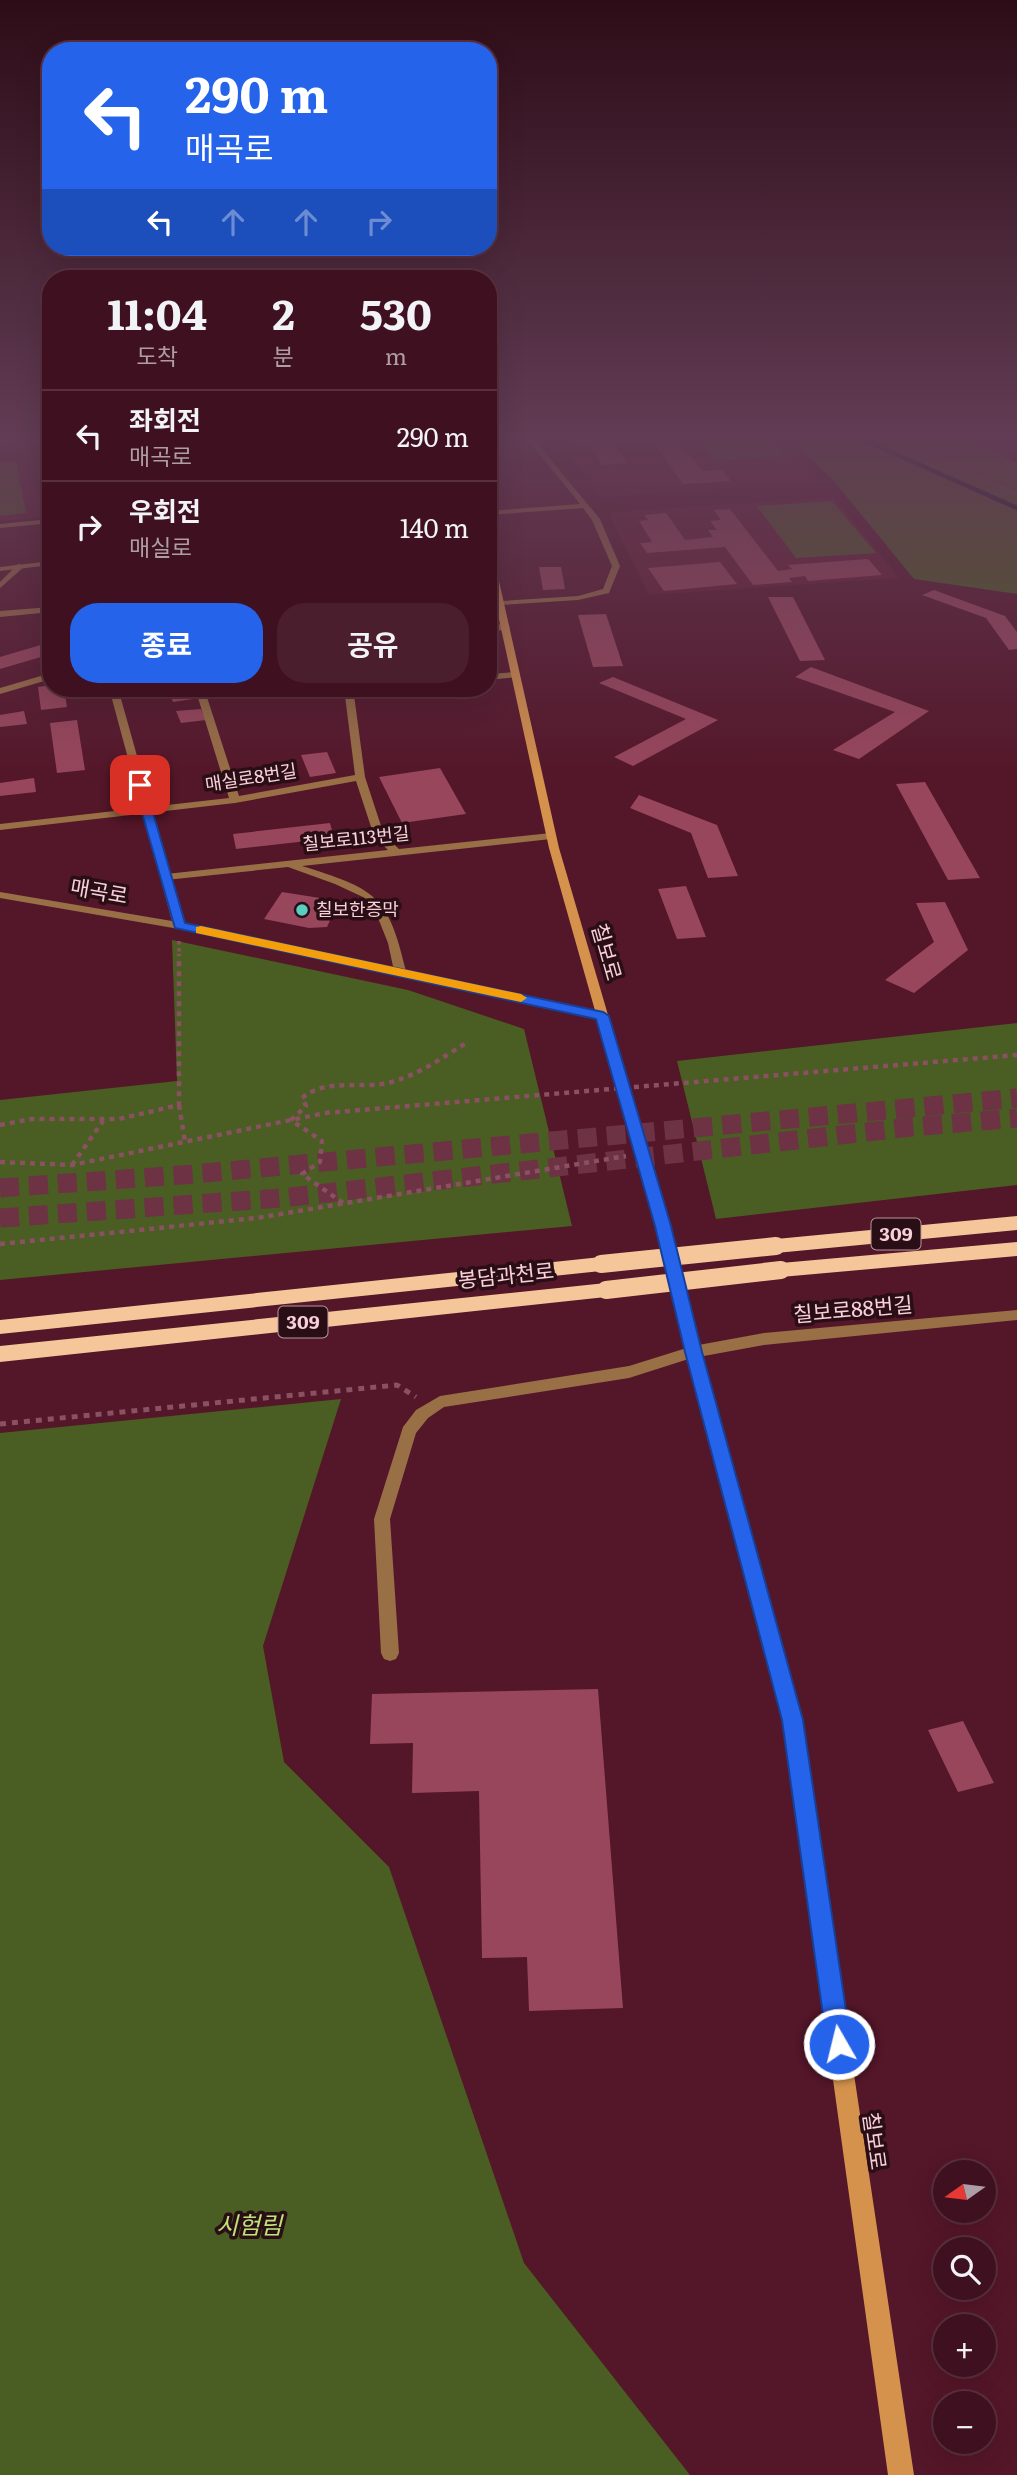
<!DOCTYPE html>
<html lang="ko">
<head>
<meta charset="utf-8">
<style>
	body { margin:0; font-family:Literata,"Noto Sans KR",serif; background:#4a1e2c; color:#f1f3f6; height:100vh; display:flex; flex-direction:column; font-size:26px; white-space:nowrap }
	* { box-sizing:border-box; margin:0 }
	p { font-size:23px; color:#ad9da4 }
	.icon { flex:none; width:38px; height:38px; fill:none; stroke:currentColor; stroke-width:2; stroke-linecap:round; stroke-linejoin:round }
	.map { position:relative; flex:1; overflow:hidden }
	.panel { position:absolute; left:42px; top:270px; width:455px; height:427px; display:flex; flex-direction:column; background:#3f101f; border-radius:28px; box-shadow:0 7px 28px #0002,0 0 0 2px #58303d }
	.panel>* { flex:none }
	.guide { position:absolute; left:42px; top:42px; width:455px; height:214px; border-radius:28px; box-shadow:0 7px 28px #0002,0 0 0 2px #58303d; background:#2563eb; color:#fff; overflow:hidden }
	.needle { width:46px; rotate:256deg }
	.fabs { position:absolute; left:933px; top:2160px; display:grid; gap:14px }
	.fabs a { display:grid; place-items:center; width:63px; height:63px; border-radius:50%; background:#3f101f; box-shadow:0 7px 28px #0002,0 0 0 2px #58303d; font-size:35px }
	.pin { position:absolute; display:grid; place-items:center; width:60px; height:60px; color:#fff; margin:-30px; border-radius:14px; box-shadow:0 4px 10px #0006 }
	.me { position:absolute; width:77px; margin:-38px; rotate:352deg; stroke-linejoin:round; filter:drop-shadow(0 0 5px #0008) }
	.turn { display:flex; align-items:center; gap:24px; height:147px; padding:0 28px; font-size:32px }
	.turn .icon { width:91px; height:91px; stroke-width:2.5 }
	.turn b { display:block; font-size:49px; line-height:60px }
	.lanes { display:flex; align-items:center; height:66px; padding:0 28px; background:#0003; justify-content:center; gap:35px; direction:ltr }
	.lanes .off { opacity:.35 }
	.eta { display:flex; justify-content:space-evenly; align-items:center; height:119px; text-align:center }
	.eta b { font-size:42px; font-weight:700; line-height:49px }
	.action { display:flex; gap:14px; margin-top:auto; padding:14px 28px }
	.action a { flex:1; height:80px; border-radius:28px; background:#2563eb; color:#fff; font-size:28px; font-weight:700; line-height:80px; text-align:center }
	.action a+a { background:#4a1e2c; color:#f1f3f6 }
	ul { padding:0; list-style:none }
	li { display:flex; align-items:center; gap:21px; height:91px; padding:0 28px; border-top:2px solid #58303d }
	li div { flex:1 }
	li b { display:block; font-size:26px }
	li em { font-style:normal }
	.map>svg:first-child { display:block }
	.built { fill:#631c32 }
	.green { fill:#4a5d22 }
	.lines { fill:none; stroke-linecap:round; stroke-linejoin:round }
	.stream { stroke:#021728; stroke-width:4.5 }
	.building { fill:#98465c }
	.motorway-tunnel { stroke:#6d3243; stroke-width:19; stroke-dasharray:19 10; stroke-linecap:butt }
	.path-far3 { stroke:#895161; stroke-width:2.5; stroke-dasharray:2.5 2.5; stroke-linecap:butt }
	.path-far2 { stroke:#895161; stroke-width:3.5; stroke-dasharray:3.5 3.5; stroke-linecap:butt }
	.path-far1 { stroke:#895161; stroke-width:4.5; stroke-dasharray:5 5; stroke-linecap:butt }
	.path { stroke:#895161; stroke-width:5; stroke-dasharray:6 6; stroke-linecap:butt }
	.service { fill:#996f46; fill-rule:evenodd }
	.minor { fill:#996f46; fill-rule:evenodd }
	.tertiary { fill:#996f46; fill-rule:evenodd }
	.secondary { fill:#d5924d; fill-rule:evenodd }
	.trunk { fill:#f4c69a; fill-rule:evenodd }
	.path-bridge { stroke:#895161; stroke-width:4.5; stroke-dasharray:5 5; stroke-linecap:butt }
	.trunk-bridge { stroke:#f4c69a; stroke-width:18 }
	.route { fill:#2563eb; stroke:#184099; stroke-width:2 }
	.slow { fill:#f59e0b }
	.poi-dot { fill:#58cec0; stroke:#290e15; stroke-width:2.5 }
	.labels { text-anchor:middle; stroke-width:7; stroke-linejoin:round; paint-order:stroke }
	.far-street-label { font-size:18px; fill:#f9d0d8; stroke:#290e15 }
	.far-poi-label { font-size:18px; fill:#f9d0d8; stroke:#290e15; text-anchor:start }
	.shield { fill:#290e15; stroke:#bb969e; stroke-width:2 }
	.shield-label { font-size:19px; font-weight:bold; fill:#f9d0d8 }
	.street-label { font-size:21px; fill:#f9d0d8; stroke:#290e15 }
	.near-park-label { font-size:24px; font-style:italic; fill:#bee377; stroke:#290e15 }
</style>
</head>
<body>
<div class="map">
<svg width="1017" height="2475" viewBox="0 0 1017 2475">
	<rect width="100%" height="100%" fill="#541629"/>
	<g class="built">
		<polygon points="554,436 777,436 821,481 600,497"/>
		<polygon points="30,455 44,517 0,521 0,458"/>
		<polygon points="834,497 899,578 649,595 609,515 613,512"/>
	</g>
	<g class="green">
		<polygon points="695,436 768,436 786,456 715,461"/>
		<polygon points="787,436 960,436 1017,463 1017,594 914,579 833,480"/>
		<polygon points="16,461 26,513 0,516 0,462"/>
		<polygon points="832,501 876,553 796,558 757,506"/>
		<polygon points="172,940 408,990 524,1029 572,1226 0,1280 0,1100 177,1081"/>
		<polygon points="1017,1023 1017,1185 716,1219 677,1061"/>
		<polygon points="341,1399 263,1646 284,1762 389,1867 524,2263 690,2475 0,2475 0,1433"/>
	</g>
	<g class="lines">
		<polyline class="stream" points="855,436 1017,508"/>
	</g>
	<g class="building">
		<polygon points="569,436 675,436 702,471 722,470 731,481 683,484 652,441 614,443 627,463 602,465 589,444 575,445"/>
		<polygon points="730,509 778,571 792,569 788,565 868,559 882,575 808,581 805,576 789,578 792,582 753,585 725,547 647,553 640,543 652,542 639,521 648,520 644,515 666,513 685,540 713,537 708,530 717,530 710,521 721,520 714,510"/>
		<polygon points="720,562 737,584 664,591 648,568"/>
		<polygon points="539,567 561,567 565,589 543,590"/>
		<polygon points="934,590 1005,616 1017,632 1017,649 1009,650 986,618 922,595"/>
		<polygon points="768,597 793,597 825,660 800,661"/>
		<polygon points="606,614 623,666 593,667 578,615"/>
		<polygon points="51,637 51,654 0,669 0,657 44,644 42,640"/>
		<polygon points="811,667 929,711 859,759 833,750 895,712 795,677"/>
		<polygon points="613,677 718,720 633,766 614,757 686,719 599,683"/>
		<polygon points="51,685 51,688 64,688 67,707 41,710 38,687"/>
		<polygon points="191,690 193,699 173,702 169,693"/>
		<polygon points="201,709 206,720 181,723 176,711"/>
		<polygon points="24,711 27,724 0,727 0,715"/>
		<polygon points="77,720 85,770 57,773 50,723"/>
		<polygon points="327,752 336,773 310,777 301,755"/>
		<polygon points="440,768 466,814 402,823 379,777"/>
		<polygon points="34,778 36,792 0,796 0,783"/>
		<polygon points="925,782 980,878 948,880 896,784"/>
		<polygon points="639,795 717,825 738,876 708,878 691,833 630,808"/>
		<polygon points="330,823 334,838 236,849 233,834"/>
		<polygon points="686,886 706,937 677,939 658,889"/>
		<polygon points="282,892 339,901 327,927 309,928 264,919"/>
		<polygon points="945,902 968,950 914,993 885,980 934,942 916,903"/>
		<polygon points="598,1689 623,2008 529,2011 527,1957 482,1958 479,1791 412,1793 413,1743 370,1744 372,1694"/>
		<polygon points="963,1721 994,1783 958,1792 928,1730"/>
	</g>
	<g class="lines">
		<g class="motorway-tunnel">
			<polyline points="0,1188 195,1174 1017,1098"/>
			<polyline points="0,1218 281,1198 911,1127 1017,1118"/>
		</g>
		<polyline class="path-far3" points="891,436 1017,495"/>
		<polyline class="path-far2" points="179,941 179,956"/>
		<g class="path-far1">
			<polyline points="179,1105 185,1142"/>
			<polyline points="0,1125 32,1119 119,1119 179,1105 179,954"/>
			<polyline points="0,1162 72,1165 325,1113"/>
			<polyline points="72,1165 103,1121"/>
			<path d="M343,1203L302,1174L320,1162L322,1141L291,1120L306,1106L302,1098C326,1078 359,1089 387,1083C415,1077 442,1058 466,1043"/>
			<polyline points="0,1244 257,1218 626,1156"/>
		</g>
		<polyline class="path" points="0,1424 397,1385 416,1397"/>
		<g class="service">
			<polygon points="18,564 25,566 0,588 0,582"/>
			<polygon points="693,1346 698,1348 701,1352 698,1356 629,1378 444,1407 428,1418 416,1433 390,1519 399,1653 396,1659 390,1661 384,1659 381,1653 374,1519 403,1427 416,1410 440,1396 629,1366"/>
		</g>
		<g class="minor">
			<polygon points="23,436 33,436 0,445 0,441"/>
			<polygon points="525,436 531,436 600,519 620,566 609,593 578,600 501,605 497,603 501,601 578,596 603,589 612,566 592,520 583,508 488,515 488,511 580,504"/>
			<polygon points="51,519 51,523 0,528 0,524"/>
			<polygon points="51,561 51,565 0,571 0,567"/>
			<polygon points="51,607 51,612 0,617 0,611"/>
			<polygon points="488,625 506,624 510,627 506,630 488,631"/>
			<polygon points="516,672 519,673 519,677 488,680 488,674"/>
			<polygon points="51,673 51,679 0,694 0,688"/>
			<path d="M195,688H204L239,796L355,775L344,688H394L390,691L354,695L365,777L384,835L399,849L551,833L556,836L551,839L302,866C375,889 388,894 406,971L400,974L394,971L388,943L374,908L365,898L335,884L288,867L166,880L161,877L166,874L388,850L374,836L356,781L235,803L0,830V824L229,798Z"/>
			<polygon points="1017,1310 1017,1320 764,1345 693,1358 688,1356 685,1352 688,1348 693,1346 764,1333"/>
		</g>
		<g class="tertiary">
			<polygon points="30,436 37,436 48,445 51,469 47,467 42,446"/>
			<polygon points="109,688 118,688 184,924 603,1012 609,1016 603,1020 179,929 0,898 0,892 172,921"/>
		</g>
		<polygon class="secondary" points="488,548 492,550 559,848 670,1226 701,1352 801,1720 914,2475 888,2475 783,1720 685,1352 656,1226 549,848 488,569"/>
		<g class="trunk">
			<polygon points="1017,1216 1017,1230 776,1253 766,1246 776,1239"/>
			<polygon points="1017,1242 1017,1256 781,1277 771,1270 781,1263"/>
			<polygon points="601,1257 611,1264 601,1271 0,1334 0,1320"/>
			<polygon points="606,1283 616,1290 606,1297 0,1362 0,1346"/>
		</g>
		<polyline class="path-bridge" points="325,1113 1017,1055"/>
		<g class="trunk-bridge">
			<polyline points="601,1264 776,1246"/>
			<polyline points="606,1290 781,1270"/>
		</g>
	</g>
	<linearGradient id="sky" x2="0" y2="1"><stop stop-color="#2e0c17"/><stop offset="0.56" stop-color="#613c54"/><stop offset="1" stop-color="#613c54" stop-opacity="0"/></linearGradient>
	<rect width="1017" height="782" fill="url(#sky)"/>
	<polygon class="route" points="140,781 145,785 185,923 603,1012 609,1016 671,1226 702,1352 803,1720 851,2044 847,2052 839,2056 830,2052 827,2044 782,1720 685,1352 655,1226 596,1019 175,928 134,785"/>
	<polygon class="slow" points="201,926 521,994 527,998 521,1002 196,933 196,927"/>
	<circle class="poi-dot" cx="302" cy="910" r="7"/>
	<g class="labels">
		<g class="far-street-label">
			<text transform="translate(251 778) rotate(-9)" y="6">매실로8번길</text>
			<text transform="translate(356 839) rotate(-6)" y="6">칠보로113번길</text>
		</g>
		<g class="far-poi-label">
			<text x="316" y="916">칠보한증막</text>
		</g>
		<g class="shield">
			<rect x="871.5" y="1218.5" width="49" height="31" rx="5"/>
			<rect x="278.5" y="1306.5" width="49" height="31" rx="5"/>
		</g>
		<g class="shield-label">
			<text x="896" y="1241">309</text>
			<text x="303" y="1329">309</text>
		</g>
		<g class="street-label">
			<text transform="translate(99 892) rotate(10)" y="7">매곡로</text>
			<text transform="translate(606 952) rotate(74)" y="7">칠보로</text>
			<text transform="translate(506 1276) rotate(-6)" y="7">봉담과천로</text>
			<text transform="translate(853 1310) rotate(-5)" y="7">칠보로88번길</text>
			<text transform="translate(874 2141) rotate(82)" y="7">칠보로</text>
		</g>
		<g class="near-park-label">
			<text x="249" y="2234">시험림</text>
		</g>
	</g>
</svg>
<div class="fabs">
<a><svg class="needle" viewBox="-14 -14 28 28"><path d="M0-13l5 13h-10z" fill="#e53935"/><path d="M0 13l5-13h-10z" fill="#ad9da4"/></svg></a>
<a><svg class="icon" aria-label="search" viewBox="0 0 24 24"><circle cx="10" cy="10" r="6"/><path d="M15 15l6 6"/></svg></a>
<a>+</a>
<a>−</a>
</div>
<div class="pin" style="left:140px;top:785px;background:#d93025"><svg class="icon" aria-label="arrive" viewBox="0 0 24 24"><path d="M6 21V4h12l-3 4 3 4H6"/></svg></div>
<svg class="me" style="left:839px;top:2044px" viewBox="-20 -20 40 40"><circle r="17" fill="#2563eb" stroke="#fff" stroke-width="3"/><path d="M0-11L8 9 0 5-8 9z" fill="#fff"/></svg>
<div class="guide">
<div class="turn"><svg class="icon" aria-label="left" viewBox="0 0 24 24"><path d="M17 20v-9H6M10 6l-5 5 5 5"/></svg><div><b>290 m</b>매곡로</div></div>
<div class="lanes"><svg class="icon" aria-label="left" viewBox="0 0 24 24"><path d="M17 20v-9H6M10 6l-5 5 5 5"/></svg><svg class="icon off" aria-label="ahead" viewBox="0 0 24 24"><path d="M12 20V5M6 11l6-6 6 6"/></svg><svg class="icon off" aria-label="ahead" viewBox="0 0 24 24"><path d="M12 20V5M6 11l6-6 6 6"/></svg><svg class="icon off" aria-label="right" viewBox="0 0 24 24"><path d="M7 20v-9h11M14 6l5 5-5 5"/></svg></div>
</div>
<section class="panel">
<div class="eta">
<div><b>11:04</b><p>도착</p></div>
<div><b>2</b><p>분</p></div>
<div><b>530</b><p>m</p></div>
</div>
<ul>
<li><svg class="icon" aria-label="left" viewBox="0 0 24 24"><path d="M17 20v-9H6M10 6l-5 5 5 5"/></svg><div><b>좌회전</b><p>매곡로</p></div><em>290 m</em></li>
<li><svg class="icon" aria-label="right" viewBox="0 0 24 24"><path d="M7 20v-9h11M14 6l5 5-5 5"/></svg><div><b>우회전</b><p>매실로</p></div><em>140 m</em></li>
</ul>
<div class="action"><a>종료</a><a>공유</a></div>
</section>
</div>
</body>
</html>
